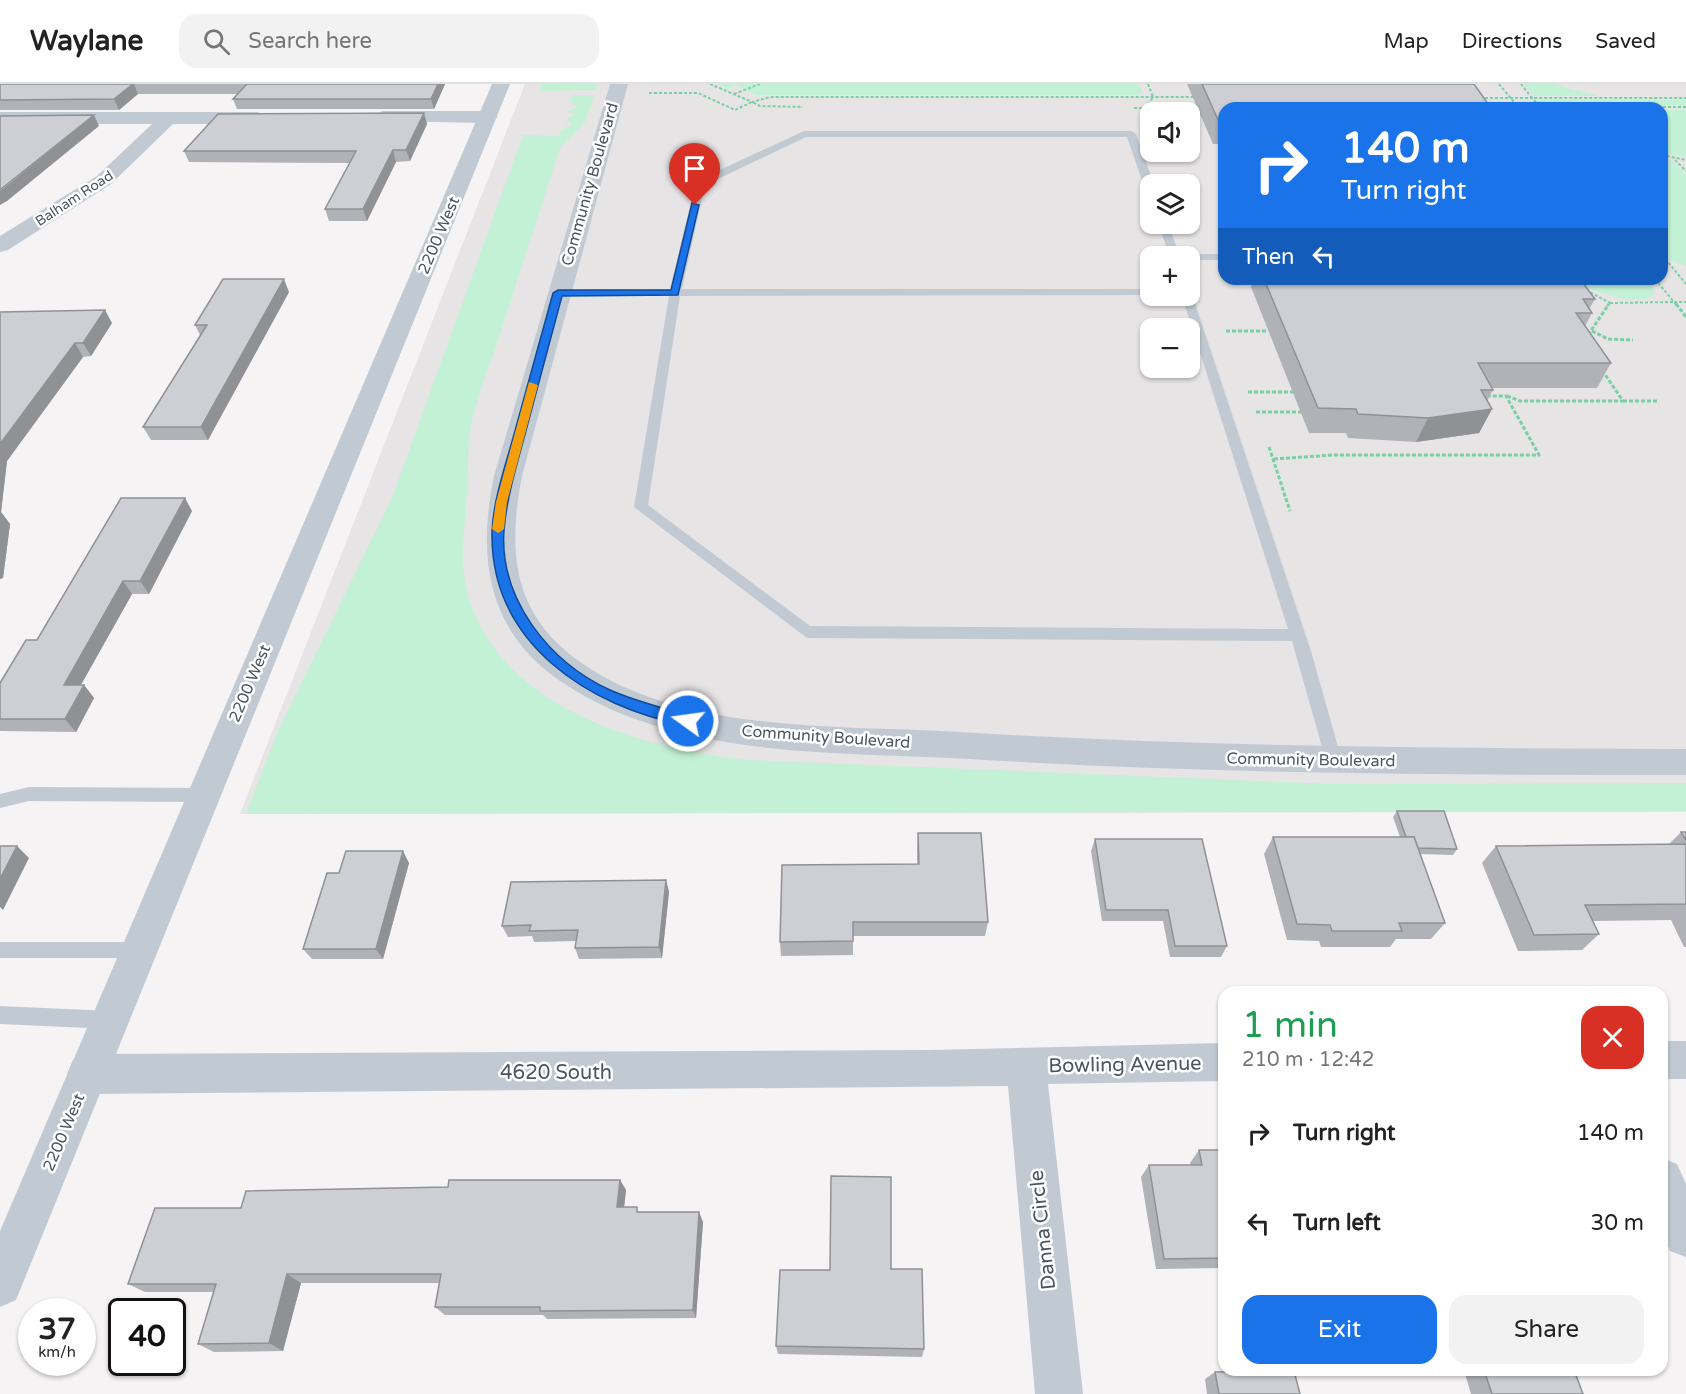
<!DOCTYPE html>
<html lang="en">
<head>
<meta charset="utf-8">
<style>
	body { margin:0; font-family:"Varela Round",sans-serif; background:#f2f2f2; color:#222; height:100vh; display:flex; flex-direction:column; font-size:22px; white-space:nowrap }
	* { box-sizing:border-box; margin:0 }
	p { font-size:20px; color:#767676 }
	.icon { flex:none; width:33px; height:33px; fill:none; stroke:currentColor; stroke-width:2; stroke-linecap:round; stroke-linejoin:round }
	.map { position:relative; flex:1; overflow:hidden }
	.sheet { position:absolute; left:1218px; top:902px; width:450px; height:390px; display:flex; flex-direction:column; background:#fff; border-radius:18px; box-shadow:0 2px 4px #0004 }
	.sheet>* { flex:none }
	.hud { position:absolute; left:1218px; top:18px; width:450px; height:183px; border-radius:18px; box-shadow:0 2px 4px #0004; background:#1a73e8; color:#fff; overflow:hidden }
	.controls { position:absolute; left:1140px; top:18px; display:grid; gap:12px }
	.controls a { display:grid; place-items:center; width:60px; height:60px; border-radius:12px; background:#fff; box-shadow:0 2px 4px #0004; font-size:30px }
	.speed { position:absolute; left:18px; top:1214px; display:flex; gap:12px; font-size:30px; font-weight:700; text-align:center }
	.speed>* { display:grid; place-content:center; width:78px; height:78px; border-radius:50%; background:#fff; box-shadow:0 2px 4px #0004; line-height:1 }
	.speed small { font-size:15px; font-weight:400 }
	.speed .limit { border:3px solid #111; border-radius:9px; background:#fff; color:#111 }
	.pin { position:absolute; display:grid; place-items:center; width:51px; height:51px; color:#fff; margin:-62px -26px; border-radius:50% 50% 50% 0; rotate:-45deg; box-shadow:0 0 6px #0007 }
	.pin .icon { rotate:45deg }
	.me { position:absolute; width:66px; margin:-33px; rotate:284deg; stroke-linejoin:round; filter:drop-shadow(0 0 4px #0008) }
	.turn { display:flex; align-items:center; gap:21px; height:126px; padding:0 24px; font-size:27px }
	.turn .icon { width:78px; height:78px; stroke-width:2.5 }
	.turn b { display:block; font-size:42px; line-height:51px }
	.then { display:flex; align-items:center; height:57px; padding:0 24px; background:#0003; gap:12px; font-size:22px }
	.round { display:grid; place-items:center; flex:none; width:63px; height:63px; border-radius:18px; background:#f2f2f2 }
	.head { display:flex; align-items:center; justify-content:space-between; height:102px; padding:0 24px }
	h1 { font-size:36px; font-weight:600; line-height:45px; color:#1e9e55 }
	.cta { display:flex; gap:12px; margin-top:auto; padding:12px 24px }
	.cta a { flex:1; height:69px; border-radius:18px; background:#1a73e8; color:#fff; font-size:24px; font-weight:600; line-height:69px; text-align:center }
	.cta a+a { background:#f2f2f2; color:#222 }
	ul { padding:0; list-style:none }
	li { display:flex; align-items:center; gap:18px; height:90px; padding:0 24px }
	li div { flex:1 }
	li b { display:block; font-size:22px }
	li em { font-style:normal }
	header { display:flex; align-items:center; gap:36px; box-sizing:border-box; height:84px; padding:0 30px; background:#fff; border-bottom:2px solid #e0e0e0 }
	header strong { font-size:28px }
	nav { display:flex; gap:33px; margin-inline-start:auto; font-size:21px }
	.search { width:420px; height:54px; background:#f2f2f2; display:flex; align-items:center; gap:15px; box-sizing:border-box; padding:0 21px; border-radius:18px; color:#767676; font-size:22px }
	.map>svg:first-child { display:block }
	.education { fill:#e6e4e5; fill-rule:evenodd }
	.green { fill:#c3f1d5 }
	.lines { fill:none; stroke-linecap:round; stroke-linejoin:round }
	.path-far1 { stroke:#7ad0a6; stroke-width:2; stroke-dasharray:3 2; stroke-linecap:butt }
	.path { stroke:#7ad0a6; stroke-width:3; stroke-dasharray:4 2; stroke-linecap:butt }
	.service { fill:#c1cad2; fill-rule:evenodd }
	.minor { fill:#c1cad2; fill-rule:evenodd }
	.tertiary { fill:#c1cad2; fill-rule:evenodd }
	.wall { fill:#b0b2b7 }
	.shaded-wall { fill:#909195 }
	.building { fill:#cdcfd5; stroke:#909195; stroke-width:1.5 }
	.route { fill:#1a73e8; stroke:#114b97; stroke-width:1.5 }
	.slow { fill:#f59e0b }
	.labels { text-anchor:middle; stroke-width:5; stroke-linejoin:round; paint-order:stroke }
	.far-street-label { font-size:14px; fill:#4a5661; stroke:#fff }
	.street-label { font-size:16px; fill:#4a5661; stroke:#fff }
	.near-street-label { font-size:20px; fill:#4a5661; stroke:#fff }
</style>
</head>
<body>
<header>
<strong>Waylane</strong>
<div class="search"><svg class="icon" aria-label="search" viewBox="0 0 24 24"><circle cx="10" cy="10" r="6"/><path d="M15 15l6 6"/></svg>Search here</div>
<nav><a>Map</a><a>Directions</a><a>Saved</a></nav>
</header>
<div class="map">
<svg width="1686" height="1310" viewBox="0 0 1686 1310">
	<rect width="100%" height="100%" fill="#f5f3f3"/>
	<path class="education" d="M525,0H1686V728L240,730ZM1224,24H1662V195H1224ZM1150,28H1190V68H1150ZM1150,100H1190V140H1150ZM1150,172H1190V212H1150ZM1150,244H1190V284H1150Z"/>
	<g class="green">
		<polygon points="542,0 598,0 596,6 539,7"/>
		<polygon points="717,0 1139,0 1142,8 1137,11 757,11 736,1 727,5"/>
		<polygon points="1524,0 1553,0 1598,12 1534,12"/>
		<path d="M572,11H594L585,38L560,64C540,126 520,188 500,250C491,278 479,307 472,336C467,364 468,394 466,422C464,449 460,476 466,503C494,624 643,665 750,676L1330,700L1686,699V727L246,730L277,649L392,414L523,51L559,52L561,46L573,41L565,36L575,31L568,27L578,22L570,18Z"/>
		<polygon points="1536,16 1686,16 1686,21 1541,21"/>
		<polygon points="1662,26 1686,26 1686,73 1662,70"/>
		<polygon points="1662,74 1674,78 1686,90 1686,182 1670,176 1662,167"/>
		<path d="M1563,195H1645L1654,206V211C1633,225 1585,202 1563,195Z"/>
	</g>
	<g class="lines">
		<g class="path-far1">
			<polyline points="710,0 752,18 770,13 1197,13"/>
			<polyline points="1148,0 1153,13 1145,24 1148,32"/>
			<polyline points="1499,0 1518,23"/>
			<polyline points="1521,0 1532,14 1686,14"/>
			<polyline points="649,9 698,9 735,26 752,18 760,22 803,23"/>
			<polyline points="734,10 760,0"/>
			<polyline points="1480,14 1532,14 1540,23"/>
			<polyline points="1488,23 1686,23"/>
			<polyline points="1134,24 1202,24"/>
			<polyline points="1662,71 1686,76"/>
			<polyline points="1675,76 1686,87"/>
			<polyline points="1662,171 1686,200"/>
			<polyline points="1655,195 1674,218 1686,218"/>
			<polyline points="1586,206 1610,219 1607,222"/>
			<polyline points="1610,219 1674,218 1677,222"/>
		</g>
		<g class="path">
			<polyline points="1676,220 1686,233"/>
			<polyline points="1226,247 1268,247"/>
			<polyline points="1592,247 1608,255 1633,256"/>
			<polyline points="1588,251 1609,220"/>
			<polyline points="1248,308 1293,308"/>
			<polyline points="1507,312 1520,317 1623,317 1602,286"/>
			<polyline points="1623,317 1659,317"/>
			<polyline points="1256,328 1301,328"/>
			<polyline points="1269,363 1290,427"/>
			<polyline points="1274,375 1333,371 1539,371 1506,312 1486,312"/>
		</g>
		<g class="service">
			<polygon points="1131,47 1136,50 1154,100 1150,100 1150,108 1145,105 1127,53 806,53 705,101 682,205 1150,205 1150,211 680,212 648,421 810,542 1288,545 1182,212 1192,210 1311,567 1342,677 1340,682 1328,682 1326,677 1292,557 807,554 634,423 669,212 558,212 552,209 558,206 670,205 696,97 804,47"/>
			<polygon points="1158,140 1168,140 1180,172 1170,172"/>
			<polygon points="1224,170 1224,176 1199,176 1193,173 1199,170"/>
			<polygon points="29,703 203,704 209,706 212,711 209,716 203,718 29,717 0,724 0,710"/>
			<polygon points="0,858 140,858 147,860 149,866 147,872 140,874 0,874"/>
			<polygon points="0,922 110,927 117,929 120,936 117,943 110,945 0,940"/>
		</g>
		<g class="minor">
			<polygon points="382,27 488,27 498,33 488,39 375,37 372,33"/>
			<polygon points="0,28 258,28 268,34 258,40 173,40 111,100 8,166 0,168 0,152 97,92 152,40 0,40"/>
			<rect x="1662" y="957" width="24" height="38"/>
			<polygon points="1224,959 1224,997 1048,1000 1083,1310 1035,1310 1008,1002 87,1010 73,1004 67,990 73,976 87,970 929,966"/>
			<polygon points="1662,1074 1677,1080 1686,1100 1686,1173 1670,1167 1662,1146"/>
		</g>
		<g class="tertiary">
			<polygon points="492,0 510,0 16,1216 0,1223 0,1147"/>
			<path d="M610,0H628L522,392C507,470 513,532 583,580C685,650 840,641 959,648C1201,663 1444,664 1686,665V691C1447,691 1209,690 970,675C836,667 679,676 563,599C487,548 477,475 494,392Z"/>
		</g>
	</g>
	<g class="wall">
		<polygon points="0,0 445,0 434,25 237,25 233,15 238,10 138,10 119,26 0,26"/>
		<polygon points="1187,0 1474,0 1224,24 1224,60 1213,60"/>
		<polygon points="424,29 427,40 410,77 396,78 367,137 329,137 325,125 350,79 189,78 184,67"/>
		<polygon points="1253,195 1580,195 1595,215 1589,225 1592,229 1585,242 1611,279 1597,304 1492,304 1493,306 1487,317 1492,325 1479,349 1416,358 1348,354 1346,349 1309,349 1251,203"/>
		<polygon points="289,208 208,356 151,356 143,343 200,251 195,241"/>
		<polygon points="0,228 112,239 91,272 83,273 7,377 1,428 10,440 3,494 0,495"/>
		<polygon points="192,427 149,510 132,510 81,601 84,601 94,614 76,648 0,647 0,599 37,556"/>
		<polygon points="1397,727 1457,765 1453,771 1420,770 1445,839 1431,855 1396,855 1390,863 1321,863 1319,857 1287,856 1264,770 1273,753 1400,753 1393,733"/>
		<polygon points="1681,748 1686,748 1686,863 1684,863 1671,836 1593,837 1599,850 1582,866 1518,867 1482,779 1496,762 1669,760"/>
		<polygon points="918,749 988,838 985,852 853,852 853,871 781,872 780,858 917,780 917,764"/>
		<polygon points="1095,755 1227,862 1221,873 1170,873 1163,837 1102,837 1091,767"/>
		<polygon points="409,779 383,875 312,875 303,865 339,789"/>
		<polygon points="666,796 669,808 662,874 579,875 575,864 576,857 534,858 532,852 508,853 502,842"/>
		<polygon points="1199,1066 1224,1066 1224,1184 1156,1185 1141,1093 1149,1081 1191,1081 1190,1079"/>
		<polygon points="620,1096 626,1106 624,1123 640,1128 703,1138 696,1234 547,1235 543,1231 445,1231 435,1223 439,1199 301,1199 283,1267 214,1268 198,1260 214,1208 145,1208 128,1200 241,1124"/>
		<polygon points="891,1185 924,1265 922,1273 778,1270 776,1262 830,1186"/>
		<polygon points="1464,1286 1574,1286 1583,1310 1471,1310"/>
		<polygon points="1215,1288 1300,1310 1207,1310 1205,1295"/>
	</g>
	<g class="shaded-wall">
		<polygon points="134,0 138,10 119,26 114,15"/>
		<polygon points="438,0 445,0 434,25 431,15"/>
		<polygon points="424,29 427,40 410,77 406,66"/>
		<polygon points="94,31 99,42 7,117 0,121 0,107"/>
		<polygon points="393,66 396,78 367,137 363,125"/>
		<polygon points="284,195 289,208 208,356 201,343"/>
		<polygon points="105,226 112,239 91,272 83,259"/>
		<polygon points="75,259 83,273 7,377 1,428 10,440 3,494 0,495 0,360"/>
		<polygon points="1492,325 1479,349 1416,358 1428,334"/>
		<polygon points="185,414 192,427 149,510 140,497"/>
		<polygon points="123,497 132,510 74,613 64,601"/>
		<polygon points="84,601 94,614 76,648 65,635"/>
		<polygon points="17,762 29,774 3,826 0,823 0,795"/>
		<polygon points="403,767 409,779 383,875 376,865"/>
		<polygon points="666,796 669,808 662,874 659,863"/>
		<polygon points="620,1096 626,1106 623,1133 617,1123"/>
		<polygon points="699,1128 703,1138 696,1234 693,1226"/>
		<polygon points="287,1190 301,1199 283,1267 269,1259"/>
	</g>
	<g class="building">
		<polygon points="0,0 133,0 114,15 0,16"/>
		<polygon points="247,0 438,0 431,15 233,15"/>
		<polygon points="1202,0 1474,0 1491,24 1224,24 1224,38 1219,38"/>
		<polygon points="424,29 406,66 393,66 363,125 325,125 356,67 184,67 218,30"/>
		<polygon points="94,31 0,106 0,107 0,32"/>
		<polygon points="223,195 284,195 201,343 143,343 207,241 195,241"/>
		<polygon points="1264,195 1580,195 1595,215 1583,215 1592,229 1576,229 1611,279 1478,279 1493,306 1481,306 1492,325 1428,334 1358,330 1356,325 1318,324"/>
		<polygon points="105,226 83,259 75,259 0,360 0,228"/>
		<polygon points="121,414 185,414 140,497 123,497 64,601 84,601 65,635 0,635 0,599 26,556 37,556"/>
		<polygon points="1397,727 1444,727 1457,765 1418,764 1414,753 1406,753"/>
		<polygon points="1681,748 1686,748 1686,756"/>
		<polygon points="918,749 981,749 988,838 853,838 853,857 780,858 782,781 919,780"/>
		<polygon points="1273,753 1414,753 1445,839 1399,839 1402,847 1332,847 1330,841 1297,840"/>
		<polygon points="1095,755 1202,755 1227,862 1175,862 1168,826 1106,826"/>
		<polygon points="1686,760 1686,820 1585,821 1599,850 1534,851 1496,762"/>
		<polygon points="0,762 17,762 0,795"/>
		<polygon points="346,767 403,767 376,865 303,865 327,789 339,789"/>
		<polygon points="666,796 659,863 575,864 578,846 529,847 531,841 502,842 511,798"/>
		<polygon points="1199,1066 1224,1066 1224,1174 1164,1175 1149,1081 1202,1081"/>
		<polygon points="831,1092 891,1093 891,1185 922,1185 924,1265 776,1262 780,1186 830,1186"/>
		<polygon points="449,1096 620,1096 617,1123 637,1123 637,1128 699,1128 693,1226 540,1227 540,1223 435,1223 441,1190 287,1190 269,1259 198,1260 216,1200 128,1200 155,1124 241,1124 246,1107 448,1103"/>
		<polygon points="1484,1286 1574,1286 1583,1310 1492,1310"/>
		<polygon points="1294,1287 1300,1310 1219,1310 1215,1288"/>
	</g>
	<path class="route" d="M692,119L699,121L678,211L562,212C551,254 539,297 528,339C519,374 507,410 504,446C499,515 549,578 610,606C637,618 665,624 692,633L694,637L688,642C588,623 490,559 492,448C493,417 505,383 513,354C526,306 540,257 553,209L558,206H671Z"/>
	<polygon class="slow" points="529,298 538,301 507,418 504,445 498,449 492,445 496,418"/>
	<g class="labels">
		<g class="far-street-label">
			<text transform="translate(74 114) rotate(-33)" y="5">Balham Road</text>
		</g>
		<g class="street-label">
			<text transform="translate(589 100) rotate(-74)" y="6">Community Boulevard</text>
			<text transform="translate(438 151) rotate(-67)" y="6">2200 West</text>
			<text transform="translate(249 599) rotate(-67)" y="6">2200 West</text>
			<text transform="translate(826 652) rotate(4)" y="6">Community Boulevard</text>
			<text transform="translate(1311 675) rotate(1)" y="6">Community Boulevard</text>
			<text transform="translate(63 1048) rotate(-67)" y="6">2200 West</text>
		</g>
		<g class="near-street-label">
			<text transform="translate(1125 980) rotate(-1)" y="7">Bowling Avenue</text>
			<text x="556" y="995">4620 South</text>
			<text transform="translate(1042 1146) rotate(-96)" y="7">Danna Circle</text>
		</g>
	</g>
</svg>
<div class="controls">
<a><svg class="icon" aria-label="sound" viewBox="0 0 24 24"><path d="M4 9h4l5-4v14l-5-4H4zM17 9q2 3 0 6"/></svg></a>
<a><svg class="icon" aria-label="layers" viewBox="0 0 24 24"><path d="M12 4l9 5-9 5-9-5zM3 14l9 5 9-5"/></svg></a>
<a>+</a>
<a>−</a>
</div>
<div class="speed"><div>37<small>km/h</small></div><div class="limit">40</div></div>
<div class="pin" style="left:695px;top:121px;background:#d93025"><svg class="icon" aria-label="arrive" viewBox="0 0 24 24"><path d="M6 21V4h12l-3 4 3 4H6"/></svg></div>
<svg class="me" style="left:688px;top:637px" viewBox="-20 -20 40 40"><circle r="17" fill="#1a73e8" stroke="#fff" stroke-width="3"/><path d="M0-11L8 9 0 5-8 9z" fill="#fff"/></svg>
<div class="hud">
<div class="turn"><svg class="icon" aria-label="right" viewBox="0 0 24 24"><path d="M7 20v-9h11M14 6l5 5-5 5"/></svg><div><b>140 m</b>Turn right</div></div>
<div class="then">Then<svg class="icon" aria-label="left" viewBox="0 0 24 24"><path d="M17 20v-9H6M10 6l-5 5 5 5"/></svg></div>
</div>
<section class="sheet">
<div class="head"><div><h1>1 min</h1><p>210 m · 12:42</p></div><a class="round" style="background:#d93025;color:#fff"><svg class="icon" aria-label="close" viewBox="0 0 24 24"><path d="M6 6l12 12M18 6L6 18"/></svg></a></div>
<ul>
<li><svg class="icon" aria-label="right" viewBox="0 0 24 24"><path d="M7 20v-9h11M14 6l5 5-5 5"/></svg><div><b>Turn right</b></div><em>140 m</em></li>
<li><svg class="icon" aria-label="left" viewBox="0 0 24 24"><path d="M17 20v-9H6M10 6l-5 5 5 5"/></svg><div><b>Turn left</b></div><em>30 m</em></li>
</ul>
<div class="cta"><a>Exit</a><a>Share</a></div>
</section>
</div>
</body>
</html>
